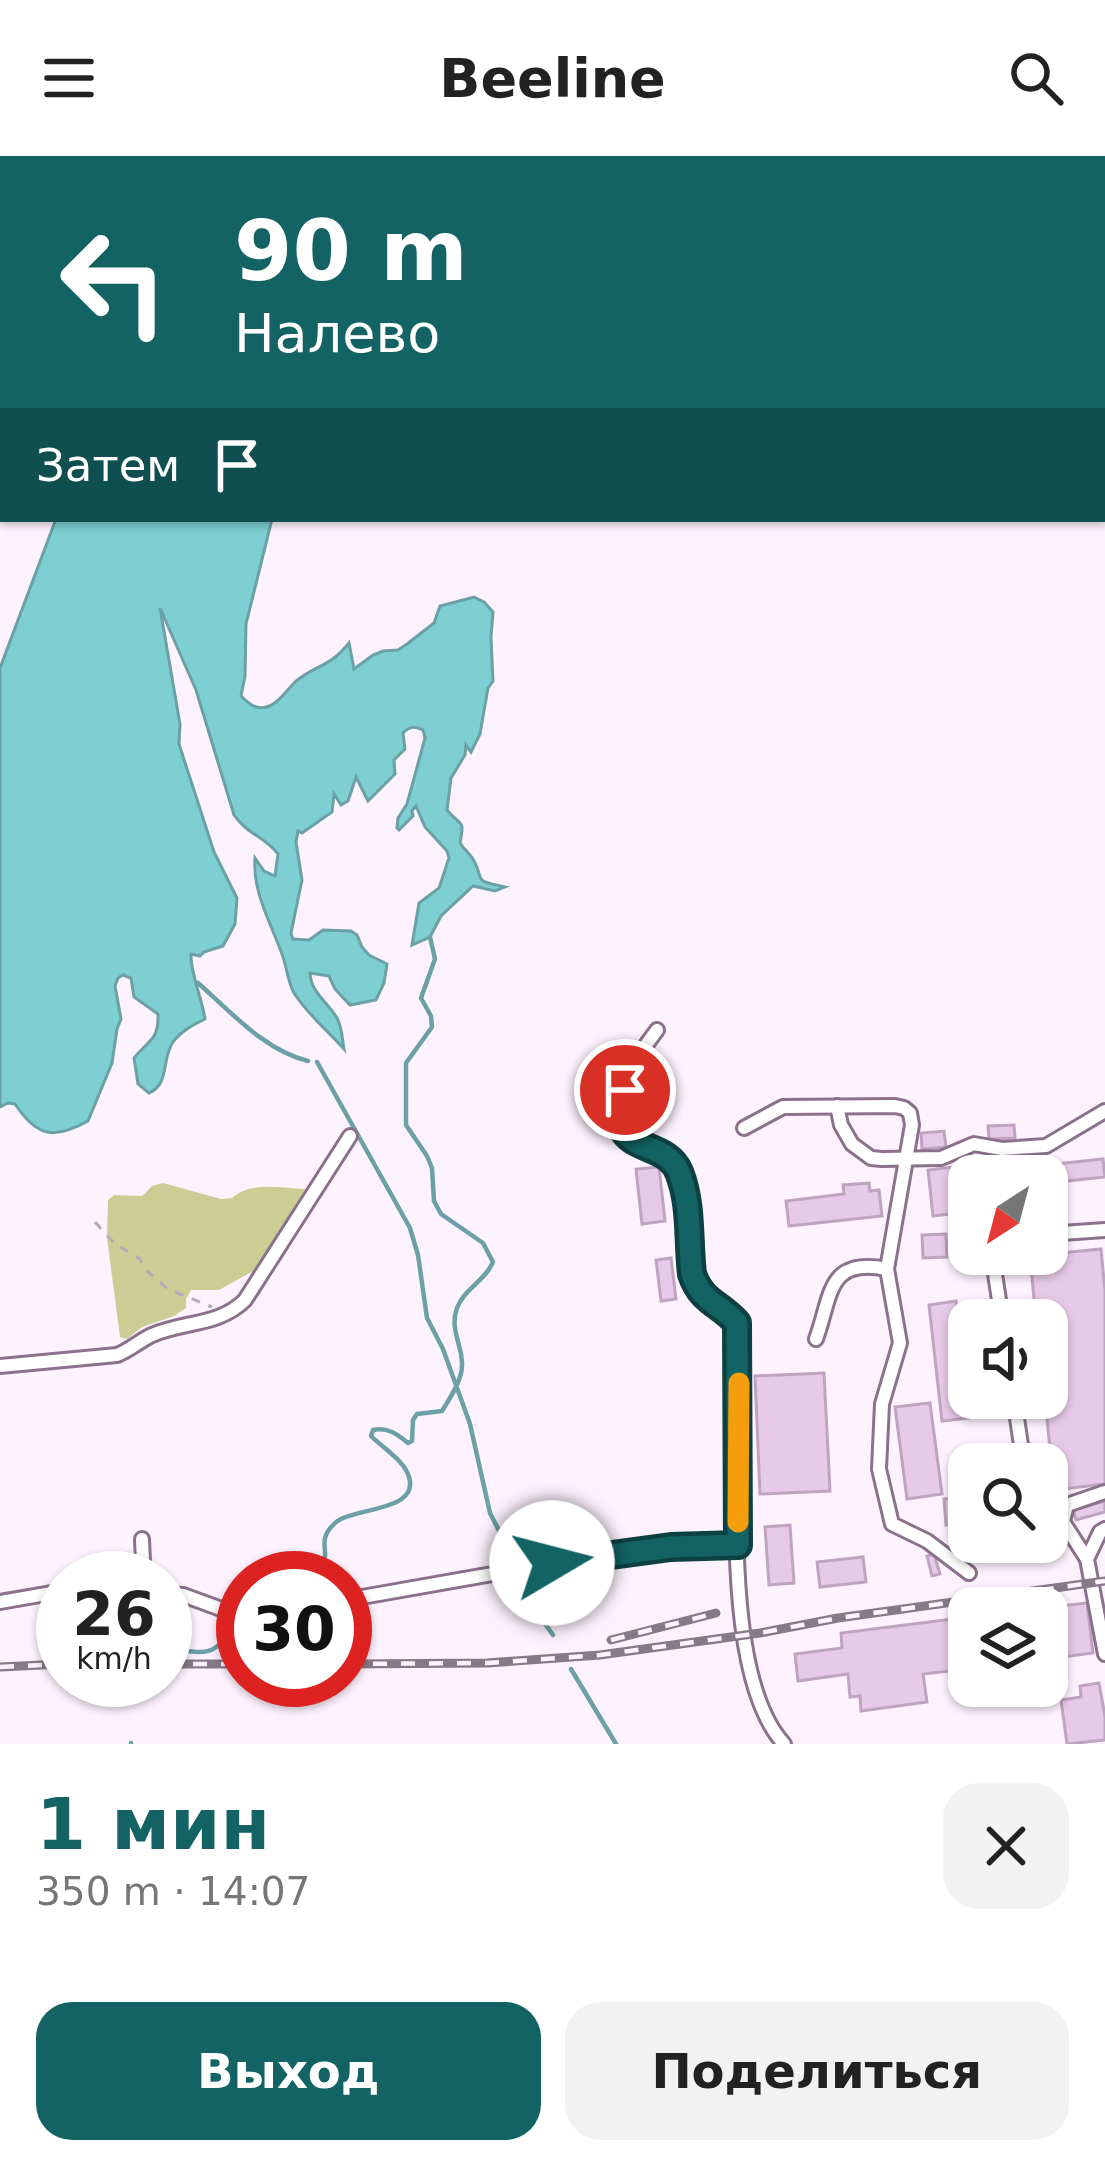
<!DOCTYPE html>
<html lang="ru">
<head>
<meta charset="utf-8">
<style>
	body { margin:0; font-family:"DejaVu Sans",sans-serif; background:#f2f2f2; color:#222; height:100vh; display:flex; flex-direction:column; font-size:45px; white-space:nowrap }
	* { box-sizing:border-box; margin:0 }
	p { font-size:39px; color:#767676 }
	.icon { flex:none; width:66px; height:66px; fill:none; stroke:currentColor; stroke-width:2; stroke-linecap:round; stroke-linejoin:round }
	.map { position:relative; height:1588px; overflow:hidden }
	.side { display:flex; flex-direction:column; background:#fff; flex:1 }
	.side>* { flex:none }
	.hud { position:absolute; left:0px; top:0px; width:1107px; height:366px; box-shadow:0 3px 9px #0004; background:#136364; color:#fff; overflow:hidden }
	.needle { width:78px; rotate:216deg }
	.buttons { position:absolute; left:948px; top:999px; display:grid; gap:24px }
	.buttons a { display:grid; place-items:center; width:120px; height:120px; border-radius:24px; background:#fff; box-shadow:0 3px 9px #0004; font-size:60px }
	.speed { position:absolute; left:36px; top:1395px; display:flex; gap:24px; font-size:60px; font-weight:700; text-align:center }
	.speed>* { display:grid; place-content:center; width:156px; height:156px; border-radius:50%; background:#fff; box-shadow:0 3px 9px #0004; line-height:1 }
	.speed small { font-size:30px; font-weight:400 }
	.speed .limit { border:18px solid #d22; background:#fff; color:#111 }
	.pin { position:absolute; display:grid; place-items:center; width:102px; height:102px; color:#fff; margin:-51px; border:6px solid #fff; border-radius:50%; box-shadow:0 3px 12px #0007 }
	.me { position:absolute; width:132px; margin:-66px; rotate:82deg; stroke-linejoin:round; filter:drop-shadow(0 0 9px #0008) }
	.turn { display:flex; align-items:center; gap:42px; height:252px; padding:0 36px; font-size:54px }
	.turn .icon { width:156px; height:156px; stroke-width:2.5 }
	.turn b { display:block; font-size:84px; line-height:102px }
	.then { display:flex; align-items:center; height:114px; padding:0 36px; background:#0003; gap:24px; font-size:45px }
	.round { display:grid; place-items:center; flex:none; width:126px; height:126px; border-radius:36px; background:#f2f2f2 }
	.overview { display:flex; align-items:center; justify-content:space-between; height:204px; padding:0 36px }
	h1 { font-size:72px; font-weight:700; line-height:90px; color:#136364 }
	.primary-button { display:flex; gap:24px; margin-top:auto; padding:24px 36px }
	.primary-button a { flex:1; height:138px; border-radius:36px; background:#136364; color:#fff; font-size:48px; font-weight:700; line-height:138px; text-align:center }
	.primary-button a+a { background:#f2f2f2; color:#222 }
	header { display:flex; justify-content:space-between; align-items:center; height:156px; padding:0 36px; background:#fff; font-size:54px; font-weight:700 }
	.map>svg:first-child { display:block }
	.green { fill:#cace95 }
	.water { fill:#7dcfd2; stroke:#6aa0a6; stroke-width:3 }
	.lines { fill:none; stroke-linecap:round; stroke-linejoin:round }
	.stream { stroke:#6aa0a6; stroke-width:4.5 }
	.building { fill:#e7cae7; stroke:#bfa4c0; stroke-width:3 }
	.minor-casing { stroke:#8b718c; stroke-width:18 }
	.path { stroke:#b5aab5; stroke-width:3; stroke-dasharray:9 9; stroke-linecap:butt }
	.minor { stroke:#fff; stroke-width:12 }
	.rail-casing { stroke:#867a86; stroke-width:9 }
	.rail { stroke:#fef2fe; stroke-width:4.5; stroke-dasharray:14; stroke-linecap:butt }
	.route-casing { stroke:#0c4041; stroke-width:30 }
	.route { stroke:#136364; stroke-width:21 }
	.slow { stroke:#f59e0b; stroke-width:21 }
</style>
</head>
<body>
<header><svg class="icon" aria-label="menu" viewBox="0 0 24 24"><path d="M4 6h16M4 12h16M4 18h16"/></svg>Beeline<svg class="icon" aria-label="search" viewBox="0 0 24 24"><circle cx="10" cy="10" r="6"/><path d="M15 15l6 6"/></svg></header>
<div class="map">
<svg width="1105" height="1588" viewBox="0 0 1105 1588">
	<rect width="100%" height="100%" fill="#fef2fe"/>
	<path class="green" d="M163,1027L221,1043L232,1042C251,1025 281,1032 305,1033L257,1113L219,1134H191L186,1143V1152L174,1160L142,1171L127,1183L120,1181L107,1082L108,1044L114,1039L142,1040L152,1030Z"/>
	<g class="water">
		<polygon points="190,0 399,0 397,3 189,3"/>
		<path d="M56,363H272L246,468L245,520L241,540C248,547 256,554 266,551C277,549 287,534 295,526C315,509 330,511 349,487L354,513L373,499L383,495L398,494L407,488L434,467L440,450L474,441L484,446L493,456L491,481L493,525L488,532L480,578L471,596L466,589L465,599L451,622L447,654C461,671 465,662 460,687C464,693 469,697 473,703C486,725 470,724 505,731L495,735L473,730L441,760L430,781L412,789L419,747L439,732L449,702L447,695L425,671L416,650L412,655L413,660L399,674L397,672L398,662L407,648L425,582L423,574C415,570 410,570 403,577L405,593L394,604L395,618L368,645L356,621L348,645L341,649L334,638L332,656L302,677L298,675L296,686L302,724L291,777L293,783L309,784L323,774L351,775L357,779L362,791L369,799L387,808L384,827L376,844L350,849L335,833L329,820L310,817C311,837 327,845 337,862C342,871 342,882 344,893C327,874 308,859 294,837C288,826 287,813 283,801C272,769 252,736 255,702L264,715L275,720L278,698C265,681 247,678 234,659L196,534L160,452L180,568L179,588L214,696L237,742L235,768L223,790L204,796L200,800L191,798C190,815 202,843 205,863C193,869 181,875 173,886C161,904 170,928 149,937L138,928L134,902C148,884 159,885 158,858L134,841L131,822L123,819L118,822L115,830L121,863L117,873L112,907L88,965C54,984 37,981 15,948L8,947L0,951V512Z"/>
	</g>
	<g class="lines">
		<g class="stream">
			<path d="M198,827C230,855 265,895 308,905"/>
			<polyline points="317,906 410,1072 418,1099 427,1162 443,1193 470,1268 490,1357 513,1402"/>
			<path d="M293,1422C350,1403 308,1393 334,1368C351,1350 429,1357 406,1314C399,1301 382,1291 371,1280L373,1274C388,1271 397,1278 408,1287L412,1285L413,1264L417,1258L442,1255C449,1244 462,1224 462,1210C463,1189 449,1174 457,1152C464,1133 485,1125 493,1106L483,1087L441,1058L434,1045L432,1012L427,1000L406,969V907L432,871L431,860L421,842L435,803L430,781"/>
			<polyline points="527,1431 536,1455 553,1479"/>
			<path d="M172,1497L175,1493C205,1498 214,1500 233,1473"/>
			<polyline points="571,1513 616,1588"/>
			<polyline points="131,1588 131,1587"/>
		</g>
	</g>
	<g class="building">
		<polygon points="647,953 649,963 633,966 631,955"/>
		<polygon points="1014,969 1015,982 989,983 988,970"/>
		<polygon points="944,975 946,991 922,993 921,977"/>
		<polygon points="1021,1003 1023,1020 969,1020 969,1056 933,1060 928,1014"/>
		<polygon points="1103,1003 1105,1021 1048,1027 1046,1009"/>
		<polygon points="659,1011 665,1065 642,1068 636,1013"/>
		<polygon points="869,1027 870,1035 879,1034 882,1060 789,1070 786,1045 844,1038 843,1029"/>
		<polygon points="946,1078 947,1101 923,1102 922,1079"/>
		<polygon points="1101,1093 1105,1135 1105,1328 1054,1334 1045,1242 1047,1242 1047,1164 1036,1164 1030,1100"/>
		<polygon points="671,1102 676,1143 661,1145 656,1104"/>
		<polygon points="956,1145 969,1262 942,1265 929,1149"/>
		<polygon points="824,1217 830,1335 760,1338 755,1220"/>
		<polygon points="930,1247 942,1338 907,1343 895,1251"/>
		<polygon points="969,1341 969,1367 946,1369 944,1343"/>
		<polygon points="1105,1345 1105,1356 1076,1364 1073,1354"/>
		<polygon points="790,1369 794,1427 769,1429 765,1371"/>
		<polygon points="1056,1372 1060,1385 1029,1393 1028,1386 1047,1386 1047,1374"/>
		<polygon points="934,1398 940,1418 932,1420 927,1400"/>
		<polygon points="863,1401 866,1426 820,1431 817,1406"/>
		<polygon points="1087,1447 1093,1497 1047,1503 1047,1452 1043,1452"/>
		<polygon points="969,1461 969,1513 923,1518 927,1546 861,1555 860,1540 850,1541 848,1518 798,1525 795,1498 842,1492 841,1477"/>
		<polygon points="1099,1527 1105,1560 1105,1584 1067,1588 1061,1544 1081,1541 1080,1530"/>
	</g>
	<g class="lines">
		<defs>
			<g id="minor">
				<path d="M657,874C636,901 608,946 628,980C641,991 659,993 671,1003C693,1024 689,1090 692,1118C702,1147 719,1147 737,1167C743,1271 714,1512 784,1588"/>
				<polyline points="837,950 841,969 852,988 871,1002 882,1003 941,1002 974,988 1002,993 1046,990 1105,955"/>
				<path d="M744,972L783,951L895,950L904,952L910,957L912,969L887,1113C827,1101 832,1139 816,1183"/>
				<polyline points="1047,1078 1105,1074"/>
				<polyline points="992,1098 1002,1164"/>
				<polyline points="887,1113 900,1187 882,1248 879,1313 892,1368 927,1385 969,1417"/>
				<path d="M0,1210L117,1199C130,1194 139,1185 152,1179C184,1165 219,1170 245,1144L350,980"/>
				<polyline points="1014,1242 1021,1289 1027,1308"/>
				<polyline points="1047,1341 1087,1403"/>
				<polyline points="1063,1365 1067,1349 1105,1336"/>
				<polyline points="1105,1373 1100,1376 1087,1403 1105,1498"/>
				<polyline points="138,1422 143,1406 142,1383"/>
				<polyline points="165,1438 183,1439 243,1461"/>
				<polyline points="345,1444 577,1403 671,1391 738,1389"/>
				<polyline points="0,1446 63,1435"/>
			</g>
		</defs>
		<use href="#minor" class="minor-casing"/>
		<polyline class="path" points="95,1066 115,1088 139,1102 148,1116 168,1133 212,1151"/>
		<use href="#minor" class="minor"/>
		<defs>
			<g id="rail">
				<polyline points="611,1484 716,1457"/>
				<polyline points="165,1508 243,1508"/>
				<polyline points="345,1508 487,1507 600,1499 760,1477 838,1462 1105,1425"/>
				<polyline points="0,1511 63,1508"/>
			</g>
		</defs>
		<use href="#rail" class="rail-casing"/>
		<use href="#rail" class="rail"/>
	</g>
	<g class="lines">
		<defs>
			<path id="route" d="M552,1407L671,1391L738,1389L737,1167C720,1147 702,1147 692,1118C688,1085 692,1048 679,1016C664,979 603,1003 625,934"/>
		</defs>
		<use href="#route" class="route-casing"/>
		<use href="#route" class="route"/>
		<polyline class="slow" points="738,1366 739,1227"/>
	</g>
</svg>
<div class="buttons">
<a><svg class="needle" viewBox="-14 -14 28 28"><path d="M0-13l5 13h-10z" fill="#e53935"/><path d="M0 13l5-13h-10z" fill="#767676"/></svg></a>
<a><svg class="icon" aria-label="sound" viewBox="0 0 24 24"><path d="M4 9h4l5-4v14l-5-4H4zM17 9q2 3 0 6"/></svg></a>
<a><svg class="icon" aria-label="search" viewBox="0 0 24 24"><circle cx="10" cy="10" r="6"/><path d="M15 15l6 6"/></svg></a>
<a><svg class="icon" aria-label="layers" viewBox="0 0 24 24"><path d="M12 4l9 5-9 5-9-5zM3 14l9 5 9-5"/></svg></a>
</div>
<div class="speed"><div>26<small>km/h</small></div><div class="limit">30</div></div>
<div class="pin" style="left:625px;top:934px;background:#d93025"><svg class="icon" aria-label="arrive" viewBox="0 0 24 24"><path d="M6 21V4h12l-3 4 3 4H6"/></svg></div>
<svg class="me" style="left:552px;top:1407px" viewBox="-20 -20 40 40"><circle r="19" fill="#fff"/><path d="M0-13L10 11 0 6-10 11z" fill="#136364"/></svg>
<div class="hud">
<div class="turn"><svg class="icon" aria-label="left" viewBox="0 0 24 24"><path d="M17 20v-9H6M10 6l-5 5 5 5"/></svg><div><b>90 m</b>Налево</div></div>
<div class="then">Затем<svg class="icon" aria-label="arrive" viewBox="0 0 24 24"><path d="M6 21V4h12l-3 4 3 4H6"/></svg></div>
</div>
</div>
<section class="side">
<div class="overview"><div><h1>1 мин</h1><p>350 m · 14:07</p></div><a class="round"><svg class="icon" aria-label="close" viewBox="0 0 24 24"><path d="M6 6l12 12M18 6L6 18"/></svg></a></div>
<div class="primary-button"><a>Выход</a><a>Поделиться</a></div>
</section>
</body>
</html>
